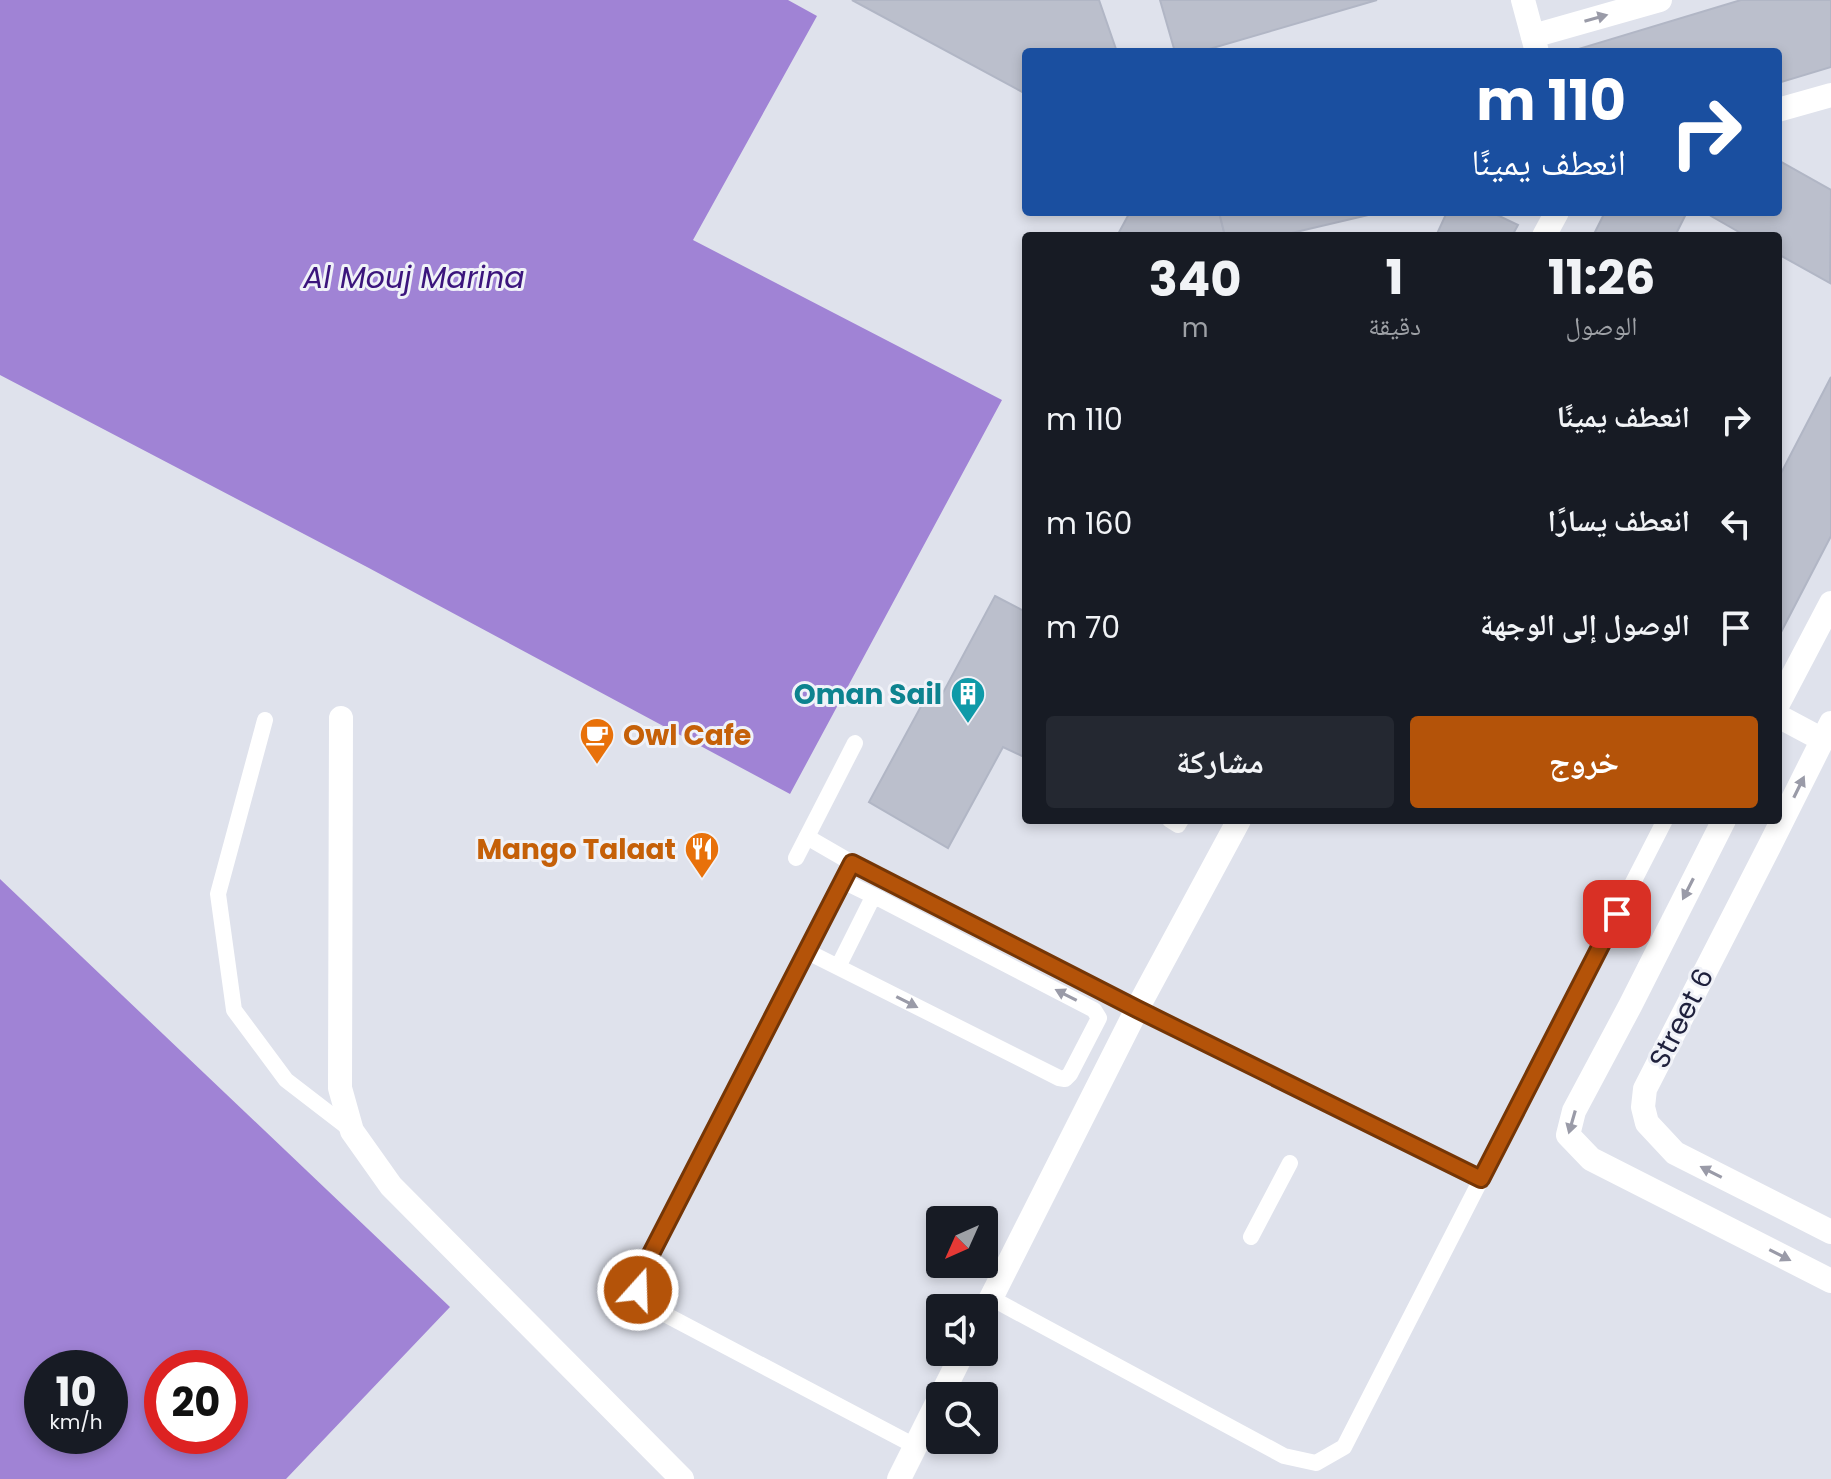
<!DOCTYPE html>
<html lang="ar">
<head>
<meta charset="utf-8">
<style>
	body { margin:0; font-family:Poppins,"Noto Naskh Arabic",sans-serif; background:#242831; color:#f1f3f6; direction:rtl; height:100vh; display:flex; flex-direction:column; font-size:30px; white-space:nowrap }
	* { box-sizing:border-box; margin:0 }
	p { font-size:26px; color:#9ea1a6 }
	.icon { flex:none; width:44px; height:44px; fill:none; stroke:currentColor; stroke-width:2; stroke-linecap:round; stroke-linejoin:round }
	.map { position:relative; flex:1; overflow:hidden; direction:ltr }
	.sheet { position:absolute; left:1022px; top:232px; width:760px; height:592px; display:flex; flex-direction:column; background:#171b24; border-radius:8px; box-shadow:0 4px 12px #0003; direction:rtl }
	.sheet>* { flex:none }
	.guide { position:absolute; left:1022px; top:48px; width:760px; height:168px; border-radius:8px; box-shadow:0 4px 12px #0003; direction:rtl; background:#1a4fa0; color:#fff; overflow:hidden }
	.needle { width:52px; rotate:225deg }
	.controls { position:absolute; left:926px; top:1206px; display:grid; gap:16px }
	.controls a { display:grid; place-items:center; width:72px; height:72px; border-radius:8px; background:#171b24; box-shadow:0 4px 12px #0003; font-size:40px }
	.speed { position:absolute; left:24px; top:1350px; display:flex; gap:16px; font-size:40px; font-weight:700; text-align:center }
	.speed>* { display:grid; place-content:center; width:104px; height:104px; border-radius:50%; background:#171b24; box-shadow:0 4px 12px #0003; line-height:1 }
	.speed small { font-size:20px; font-weight:400 }
	.speed .limit { border:12px solid #d22; background:#fff; color:#111 }
	.pin { position:absolute; display:grid; place-items:center; width:68px; height:68px; color:#fff; margin:-34px; border-radius:16px; box-shadow:0 4px 12px #0006 }
	.me { position:absolute; width:88px; margin:-44px; rotate:20deg; stroke-linejoin:round; filter:drop-shadow(0 0 6px #0008) }
	.turn { display:flex; align-items:center; gap:28px; height:168px; padding:0 24px; font-size:36px }
	.turn .icon { width:104px; height:104px; stroke-width:2.5 }
	.turn b { display:block; font-size:56px; line-height:68px }
	.eta { display:flex; justify-content:space-evenly; align-items:center; height:136px; text-align:center }
	.eta b { font-size:48px; font-weight:700; line-height:56px }
	.cta { display:flex; gap:16px; margin-top:auto; padding:16px 24px }
	.cta a { flex:1; height:92px; border-radius:8px; background:#b45309; color:#fff; font-size:32px; font-weight:700; line-height:92px; text-align:center }
	.cta a+a { background:#242831; color:#f1f3f6 }
	ul { padding:0; list-style:none }
	li { display:flex; align-items:center; gap:24px; height:104px; padding:0 24px }
	li div { flex:1 }
	li b { display:block; font-size:30px }
	li em { font-style:normal }
	.map>svg:first-child { display:block }
	.water { fill:#a083d5; fill-rule:evenodd }
	.building { fill:#bbbfcc; stroke:#b1b6c5; stroke-width:2 }
	.lines { fill:none; stroke-linecap:round; stroke-linejoin:round }
	.lane { stroke:#fff; stroke-width:16 }
	.street { stroke:#fff; stroke-width:24 }
	.secondary { stroke:#fff; stroke-width:24 }
	.oneway { fill:#9a9ba8 }
	.route-casing { stroke:#753606; stroke-width:20 }
	.route { stroke:#b45309; stroke-width:14 }
	.labels { text-anchor:middle; stroke-width:6; stroke-linejoin:round; paint-order:stroke }
	.culture-label { font-size:28px; font-weight:bold; fill:#0d838f; stroke:#f0f2f8; text-anchor:end }
	.food-label { font-size:28px; font-weight:bold; fill:#c56008; stroke:#f0f2f8; text-anchor:start }
	.street-label { font-size:28px; fill:#1f213d; stroke:#f0f2f8 }
	.water-label { font-size:30px; font-style:italic; fill:#3b157c; stroke:#f0f2f8 }
</style>
</head>
<body>
<div class="map">
<svg width="1831" height="1479" viewBox="0 0 1831 1479">
	<rect width="100%" height="100%" fill="#dfe2ec"/>
	<g class="water">
		<polygon points="0,0 788,0 817,16 693,240 1002,400 790,794 367,567 0,375"/>
		<path d="M0,879L450,1307L286,1479H0ZM42,1368H110V1436H42ZM162,1368H230V1436H162Z"/>
	</g>
	<g class="building">
		<polygon points="852,0 1099,0 1117,52 1026,52 1026,94"/>
		<polygon points="1160,0 1377,0 1199,52 1175,52"/>
		<polygon points="1741,0 1831,0 1831,67 1778,83 1778,52 1576,52 1575,50"/>
		<polygon points="1778,160 1831,190 1830,283 1778,254 1778,236 1746,236 1711,216 1714,212 1778,212"/>
		<polygon points="1130,212 1219,212 1225,236 1117,236"/>
		<polygon points="1219,212 1381,212 1279,236 1225,236"/>
		<polygon points="1447,212 1491,212 1518,225 1512,236 1436,236"/>
		<polygon points="1605,212 1687,212 1675,236 1593,236"/>
		<polygon points="1831,377 1831,536 1778,638 1778,479"/>
		<polygon points="995,596 1026,612 1026,758 1003,747 948,848 869,802 925,699 937,704"/>
	</g>
	<g class="lines">
		<g class="lane">
			<polyline points="265,720 218,894 234,1010 286,1080 351,1130"/>
			<polyline points="1170,820 1178,825 1181,820"/>
			<polyline points="807,837 852,863 1137,1009 1481,1179"/>
			<polyline points="796,858 855,743"/>
			<path d="M852,863L637,1281C638,1294 643,1300 653,1308L915,1446"/>
			<polyline points="843,881 880,899"/>
			<polyline points="806,951 1059,1078 1065,1079 1070,1074 1099,1018 1094,1010 880,899 874,898 871,901 838,967"/>
			<polyline points="1251,1237 1290,1163"/>
			<polyline points="991,1298 1284,1456 1316,1463 1344,1447 1665,820"/>
		</g>
		<g class="street">
			<polyline points="1523,0 1537,52"/>
			<polyline points="1533,36 1660,0"/>
			<polyline points="1778,110 1831,95"/>
			<polyline points="1544,236 1557,212"/>
			<polyline points="341,718 340,1088 352,1131 391,1186 682,1479"/>
			<polyline points="984,1312 1137,1009 1239,820"/>
			<polyline points="941,1396 963,1352"/>
			<polyline points="899,1479 940,1397"/>
		</g>
		<g class="secondary">
			<polyline points="1778,704 1831,603"/>
			<polyline points="1778,716 1823,740"/>
			<polyline points="1831,723 1771,843 1645,1089 1643,1107 1647,1123 1675,1153 1831,1232"/>
			<polyline points="1724,820 1630,1006 1574,1111 1568,1135 1591,1159 1831,1281"/>
		</g>
	</g>
	<defs><path id="oneway-solid" d="M-6-.8H1V-3.2L6.5 0L1 3.2V.8H-6Z" transform="scale(2)"/></defs>
	<g class="oneway">
		<use href="#oneway-solid" transform="translate(1596 18) rotate(-16)"/>
		<use href="#oneway-solid" transform="translate(1799 787) rotate(-64)"/>
		<use href="#oneway-solid" transform="translate(1688 889) rotate(117)"/>
		<use href="#oneway-solid" transform="translate(1066 995) rotate(-153)"/>
		<use href="#oneway-solid" transform="translate(907 1002) rotate(27)"/>
		<use href="#oneway-solid" transform="translate(1572 1122) rotate(106)"/>
		<use href="#oneway-solid" transform="translate(1711 1172) rotate(-153)"/>
		<use href="#oneway-solid" transform="translate(1780 1255) rotate(27)"/>
	</g>
	<g class="lines">
		<defs>
			<polyline id="route" points="638,1290 637,1281 852,863 1137,1009 1481,1179 1617,914"/>
		</defs>
		<use href="#route" class="route-casing"/>
		<use href="#route" class="route"/>
	</g>
	<defs>
		<symbol id="building-pin" viewBox="-11 -11 22 30"><path d="M0 17L-7.5 6A9.5 9.5 0 1 1 7.5 6Z" fill="#0f9aa8" stroke="#f0f2f8"/><path d="M-4-6H4V6H1V3H-1V6H-4ZM-2.5-4.3h1.7v1.8h-1.7ZM.8-4.3h1.7v1.8H.8ZM-2.5-1h1.7V.8h-1.7ZM.8-1h1.7V.8H.8Z" fill="#fff"/></symbol>
		<symbol id="cafe-pin" viewBox="-11 -11 22 30"><path d="M0 17L-7.5 6A9.5 9.5 0 1 1 7.5 6Z" fill="#e8710a" stroke="#f0f2f8"/><path d="M-5.5-4.5H6V0H3Q3 3.5 0 3.5H-2.5Q-5.5 3.5-5.5 0ZM3-3.2v2h1.7v-2ZM-6 4.5H4V6H-6Z" fill="#fff"/></symbol>
		<symbol id="restaurant-pin" viewBox="-11 -11 22 30"><path d="M0 17L-7.5 6A9.5 9.5 0 1 1 7.5 6Z" fill="#e8710a" stroke="#f0f2f8"/><path d="M-5-6h1v4h1v-4h1v4h1v-4h1v5L-1.5 .5V6h-2V.5L-5-1ZM5-6V6H3V1.5H1.5Q1.5-4 5-6Z" fill="#fff"/></symbol>
	</defs>
	<g fill-rule="evenodd">
		<use href="#building-pin" x="948" y="674" width="40" height="54"/>
		<use href="#cafe-pin" x="577" y="715" width="40" height="54"/>
		<use href="#restaurant-pin" x="682" y="829" width="40" height="54"/>
	</g>
	<g class="labels">
		<g class="culture-label">
			<text x="942" y="704">Oman Sail</text>
		</g>
		<g class="food-label">
			<text x="623" y="745">Owl Cafe</text>
			<text x="676" y="859" text-anchor="end">Mango Talaat</text>
		</g>
		<g class="street-label">
			<text transform="translate(1681 1018) rotate(-63)" y="10">Street 6</text>
		</g>
		<g class="water-label">
			<text x="414" y="288">Al Mouj Marina</text>
		</g>
	</g>
</svg>
<div class="controls">
<a><svg class="needle" viewBox="-14 -14 28 28"><path d="M0-13l5 13h-10z" fill="#e53935"/><path d="M0 13l5-13h-10z" fill="#9ea1a6"/></svg></a>
<a><svg class="icon" aria-label="sound" viewBox="0 0 24 24"><path d="M4 9h4l5-4v14l-5-4H4zM17 9q2 3 0 6"/></svg></a>
<a><svg class="icon" aria-label="search" viewBox="0 0 24 24"><circle cx="10" cy="10" r="6"/><path d="M15 15l6 6"/></svg></a>
</div>
<div class="speed"><div>10<small>km/h</small></div><div class="limit">20</div></div>
<div class="pin" style="left:1617px;top:914px;background:#d93025"><svg class="icon" aria-label="arrive" viewBox="0 0 24 24"><path d="M6 21V4h12l-3 4 3 4H6"/></svg></div>
<svg class="me" style="left:638px;top:1290px" viewBox="-20 -20 40 40"><circle r="17" fill="#b45309" stroke="#fff" stroke-width="3"/><path d="M0-11L8 9 0 5-8 9z" fill="#fff"/></svg>
<div class="guide">
<div class="turn"><svg class="icon" aria-label="right" viewBox="0 0 24 24"><path d="M7 20v-9h11M14 6l5 5-5 5"/></svg><div><b>110 m</b>انعطف يمينًا</div></div>
</div>
<section class="sheet">
<div class="eta">
<div><b>11:26</b><p>الوصول</p></div>
<div><b>1</b><p>دقيقة</p></div>
<div><b>340</b><p>m</p></div>
</div>
<ul>
<li><svg class="icon" aria-label="right" viewBox="0 0 24 24"><path d="M7 20v-9h11M14 6l5 5-5 5"/></svg><div><b>انعطف يمينًا</b></div><em>110 m</em></li>
<li><svg class="icon" aria-label="left" viewBox="0 0 24 24"><path d="M17 20v-9H6M10 6l-5 5 5 5"/></svg><div><b>انعطف يسارًا</b></div><em>160 m</em></li>
<li><svg class="icon" aria-label="arrive" viewBox="0 0 24 24"><path d="M6 21V4h12l-3 4 3 4H6"/></svg><div><b>الوصول إلى الوجهة</b></div><em>70 m</em></li>
</ul>
<div class="cta"><a>خروج</a><a>مشاركة</a></div>
</section>
</div>
</body>
</html>
